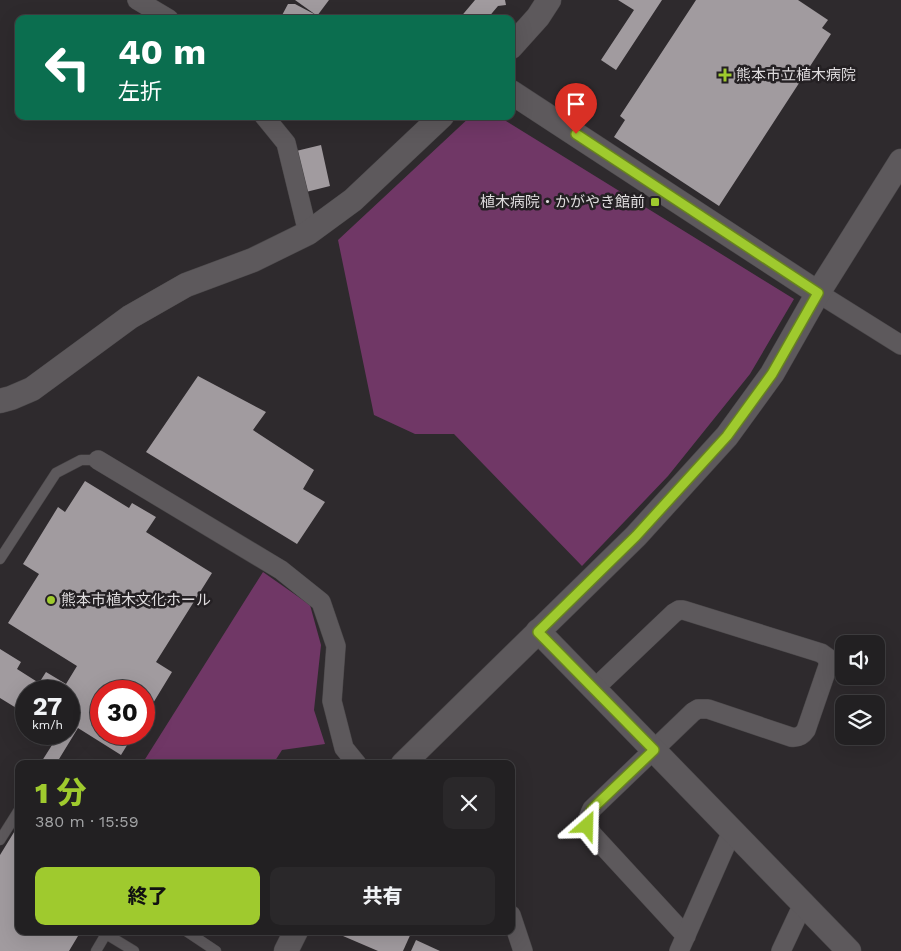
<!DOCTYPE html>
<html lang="ja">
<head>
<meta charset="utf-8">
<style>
	body { margin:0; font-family:"Work Sans","Noto Sans JP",sans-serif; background:#2a282a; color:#f1f3f6; height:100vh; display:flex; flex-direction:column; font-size:19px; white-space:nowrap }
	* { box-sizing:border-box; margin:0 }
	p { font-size:16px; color:#a2a3a5 }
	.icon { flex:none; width:28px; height:28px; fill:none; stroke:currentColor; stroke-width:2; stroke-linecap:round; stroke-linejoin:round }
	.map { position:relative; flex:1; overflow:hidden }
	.details { position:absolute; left:15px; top:760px; width:500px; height:175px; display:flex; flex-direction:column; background:#222022; border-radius:10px; box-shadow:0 5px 20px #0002,0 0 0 1px #3f3e40 }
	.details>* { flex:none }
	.guide { position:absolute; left:15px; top:15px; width:500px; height:105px; border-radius:10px; box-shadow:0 5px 20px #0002,0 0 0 1px #3f3e40; background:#0b6e4f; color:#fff; overflow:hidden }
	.buttons { position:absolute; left:835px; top:635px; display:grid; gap:10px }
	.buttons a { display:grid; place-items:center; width:50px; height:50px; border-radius:10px; background:#222022; box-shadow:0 5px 20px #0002,0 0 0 1px #3f3e40; font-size:25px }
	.speed { position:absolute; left:15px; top:680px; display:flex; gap:10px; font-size:25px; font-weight:700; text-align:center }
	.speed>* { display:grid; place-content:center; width:65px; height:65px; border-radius:50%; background:#222022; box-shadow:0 5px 20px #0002,0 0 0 1px #3f3e40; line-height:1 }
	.speed small { font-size:12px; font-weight:400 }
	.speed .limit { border:8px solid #d22; background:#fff; color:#111 }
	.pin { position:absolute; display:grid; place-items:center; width:42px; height:42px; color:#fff; margin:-51px -21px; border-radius:50% 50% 50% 0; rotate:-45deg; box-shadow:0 0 5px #0007 }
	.pin .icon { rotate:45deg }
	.me { position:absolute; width:55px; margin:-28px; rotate:25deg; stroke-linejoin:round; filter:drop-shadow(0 0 4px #0008) }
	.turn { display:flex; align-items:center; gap:18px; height:105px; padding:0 20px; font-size:22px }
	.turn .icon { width:65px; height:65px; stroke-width:2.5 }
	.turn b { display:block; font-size:35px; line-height:42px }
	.round { display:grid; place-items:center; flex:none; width:52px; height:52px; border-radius:10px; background:#2a282a }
	.summary { display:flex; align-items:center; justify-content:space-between; height:85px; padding:0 20px }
	h1 { font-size:30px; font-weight:800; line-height:38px; color:#9fca2e }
	.primary-button { display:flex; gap:10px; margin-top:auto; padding:10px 20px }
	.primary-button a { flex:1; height:58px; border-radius:10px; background:#9fca2e; color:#111; font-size:20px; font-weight:800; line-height:58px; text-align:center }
	.primary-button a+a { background:#2a282a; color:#f1f3f6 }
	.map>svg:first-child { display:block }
	.green { fill:#703766 }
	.building { fill:#a19b9f }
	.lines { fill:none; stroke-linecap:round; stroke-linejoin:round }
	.service-casing { stroke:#4a4749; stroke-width:11 }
	.minor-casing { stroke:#4a4749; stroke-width:20 }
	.tertiary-casing { stroke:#4a4749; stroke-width:25 }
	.service { stroke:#5d595c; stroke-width:10 }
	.minor { stroke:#5d595c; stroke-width:19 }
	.tertiary { stroke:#5d595c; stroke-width:24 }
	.route-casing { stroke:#67831e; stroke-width:12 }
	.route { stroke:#9fca2e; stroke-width:9 }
	.poi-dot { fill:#9fca2e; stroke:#242023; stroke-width:2 }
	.labels { text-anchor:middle; stroke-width:5; stroke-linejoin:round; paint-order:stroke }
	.poi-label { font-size:15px; fill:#dfdcde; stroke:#242023; text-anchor:start }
</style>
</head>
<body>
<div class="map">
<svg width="901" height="951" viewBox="0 0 901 951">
	<rect width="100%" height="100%" fill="#2e2a2d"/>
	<g class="green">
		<polygon points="471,116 498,116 794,299 750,374 668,476 582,566 454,434 415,434 374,415 338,240"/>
		<polygon points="263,572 310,605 321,645 314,710 325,744 282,750 273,764 142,764"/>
	</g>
	<g class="building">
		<polygon points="295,0 329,0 317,16 321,17 320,19 280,19 288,4 295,4 316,15"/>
		<polygon points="475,0 505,0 506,5 498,6 487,19 459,19"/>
		<polygon points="618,0 662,0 616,70 601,60 634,10"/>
		<polygon points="696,0 798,0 828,20 822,28 831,34 719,206 614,137 625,120 620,116"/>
		<polygon points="321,145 330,186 302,193 292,152"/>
		<polygon points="198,376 266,412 253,430 314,470 303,489 325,502 297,544 146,452"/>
		<polygon points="85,481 129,508 132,503 156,517 146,532 212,573 156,662 172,672 144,718 144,691 101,691 101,734 134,734 121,755 78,728 56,764 40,764 59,734 69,734 69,691 26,691 26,714 0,698 0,649 21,662 17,669 39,683 46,672 66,684 77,666 8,623 39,574 23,564 58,507 65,512"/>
		<polygon points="19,824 19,931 81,931 69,951 0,951 0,855"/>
		<polygon points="337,931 412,931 403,951 378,951 336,933"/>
		<polygon points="416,940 440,951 411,951"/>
	</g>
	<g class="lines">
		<defs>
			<g id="service">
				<polyline points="0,559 56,473 81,460 98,460"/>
				<polyline points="0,840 19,810"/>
				<polyline points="186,931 216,951"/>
				<polyline points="96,951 106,934 134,951"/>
			</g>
			<g id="minor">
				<polyline points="137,0 169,19"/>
				<polyline points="264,116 286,143 308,233"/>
				<polyline points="818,293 901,345"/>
				<polyline points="98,460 281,570 321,602 336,646 332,701 344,748 357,764"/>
				<path d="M594,689L674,613L679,610H683L821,653L828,658V666L806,730C802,736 798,738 791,737L708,709H698L693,712L592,809C587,819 586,823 592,834L686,936"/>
				<polyline points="511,915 523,951"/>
				<polyline points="679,951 732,831"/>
				<polyline points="781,951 803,904"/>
			</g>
			<g id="tertiary">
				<polyline points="511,47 538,17 549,0"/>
				<polyline points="511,92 818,293"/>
				<polyline points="0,401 11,398 32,389 130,317 186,285 253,260 308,233 353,200 442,116"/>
				<polyline points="538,631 849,951"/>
				<polyline points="403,764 636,536 727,436 772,374 818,293 901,161"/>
				<polyline points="286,951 296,931"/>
			</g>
		</defs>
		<use href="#service" class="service-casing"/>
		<use href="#minor" class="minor-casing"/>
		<use href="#tertiary" class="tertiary-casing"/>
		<use href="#service" class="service"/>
		<use href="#minor" class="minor"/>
		<use href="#tertiary" class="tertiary"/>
	</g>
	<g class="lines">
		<defs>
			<polyline id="route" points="576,134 818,293 772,374 727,436 636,536 538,632 654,750 592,809 588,817 587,826"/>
		</defs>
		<use href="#route" class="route-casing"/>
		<use href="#route" class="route"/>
	</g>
	<g class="poi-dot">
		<path d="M722.5 67.5h5v5h5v5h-5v5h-5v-5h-5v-5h5z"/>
		<rect x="650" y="197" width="10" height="10" rx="2.5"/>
		<circle cx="51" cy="600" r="5"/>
	</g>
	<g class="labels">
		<g class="poi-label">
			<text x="736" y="80">熊本市立植木病院</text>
			<text x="645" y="207" text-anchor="end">植木病院・かがやき館前</text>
			<text x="61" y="605">熊本市植木文化ホール</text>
		</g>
	</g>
</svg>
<div class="buttons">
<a><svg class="icon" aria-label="sound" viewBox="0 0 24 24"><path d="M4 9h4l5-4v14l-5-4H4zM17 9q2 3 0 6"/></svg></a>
<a><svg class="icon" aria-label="layers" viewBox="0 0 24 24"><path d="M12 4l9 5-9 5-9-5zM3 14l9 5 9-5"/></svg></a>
</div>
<div class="speed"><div>27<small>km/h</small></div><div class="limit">30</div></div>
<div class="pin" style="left:576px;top:134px;background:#d93025"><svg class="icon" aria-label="arrive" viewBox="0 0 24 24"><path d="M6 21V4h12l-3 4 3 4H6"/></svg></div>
<svg class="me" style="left:587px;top:826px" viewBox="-20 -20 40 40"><path d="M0-17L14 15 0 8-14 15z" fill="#9fca2e" stroke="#fff" stroke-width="4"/></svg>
<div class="guide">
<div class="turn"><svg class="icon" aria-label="left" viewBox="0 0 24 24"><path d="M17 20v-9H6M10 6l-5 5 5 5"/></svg><div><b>40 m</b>左折</div></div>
</div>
<section class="details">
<div class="summary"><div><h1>1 分</h1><p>380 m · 15:59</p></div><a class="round"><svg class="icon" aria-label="close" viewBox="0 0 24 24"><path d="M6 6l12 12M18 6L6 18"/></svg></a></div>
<div class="primary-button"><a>終了</a><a>共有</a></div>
</section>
</div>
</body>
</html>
